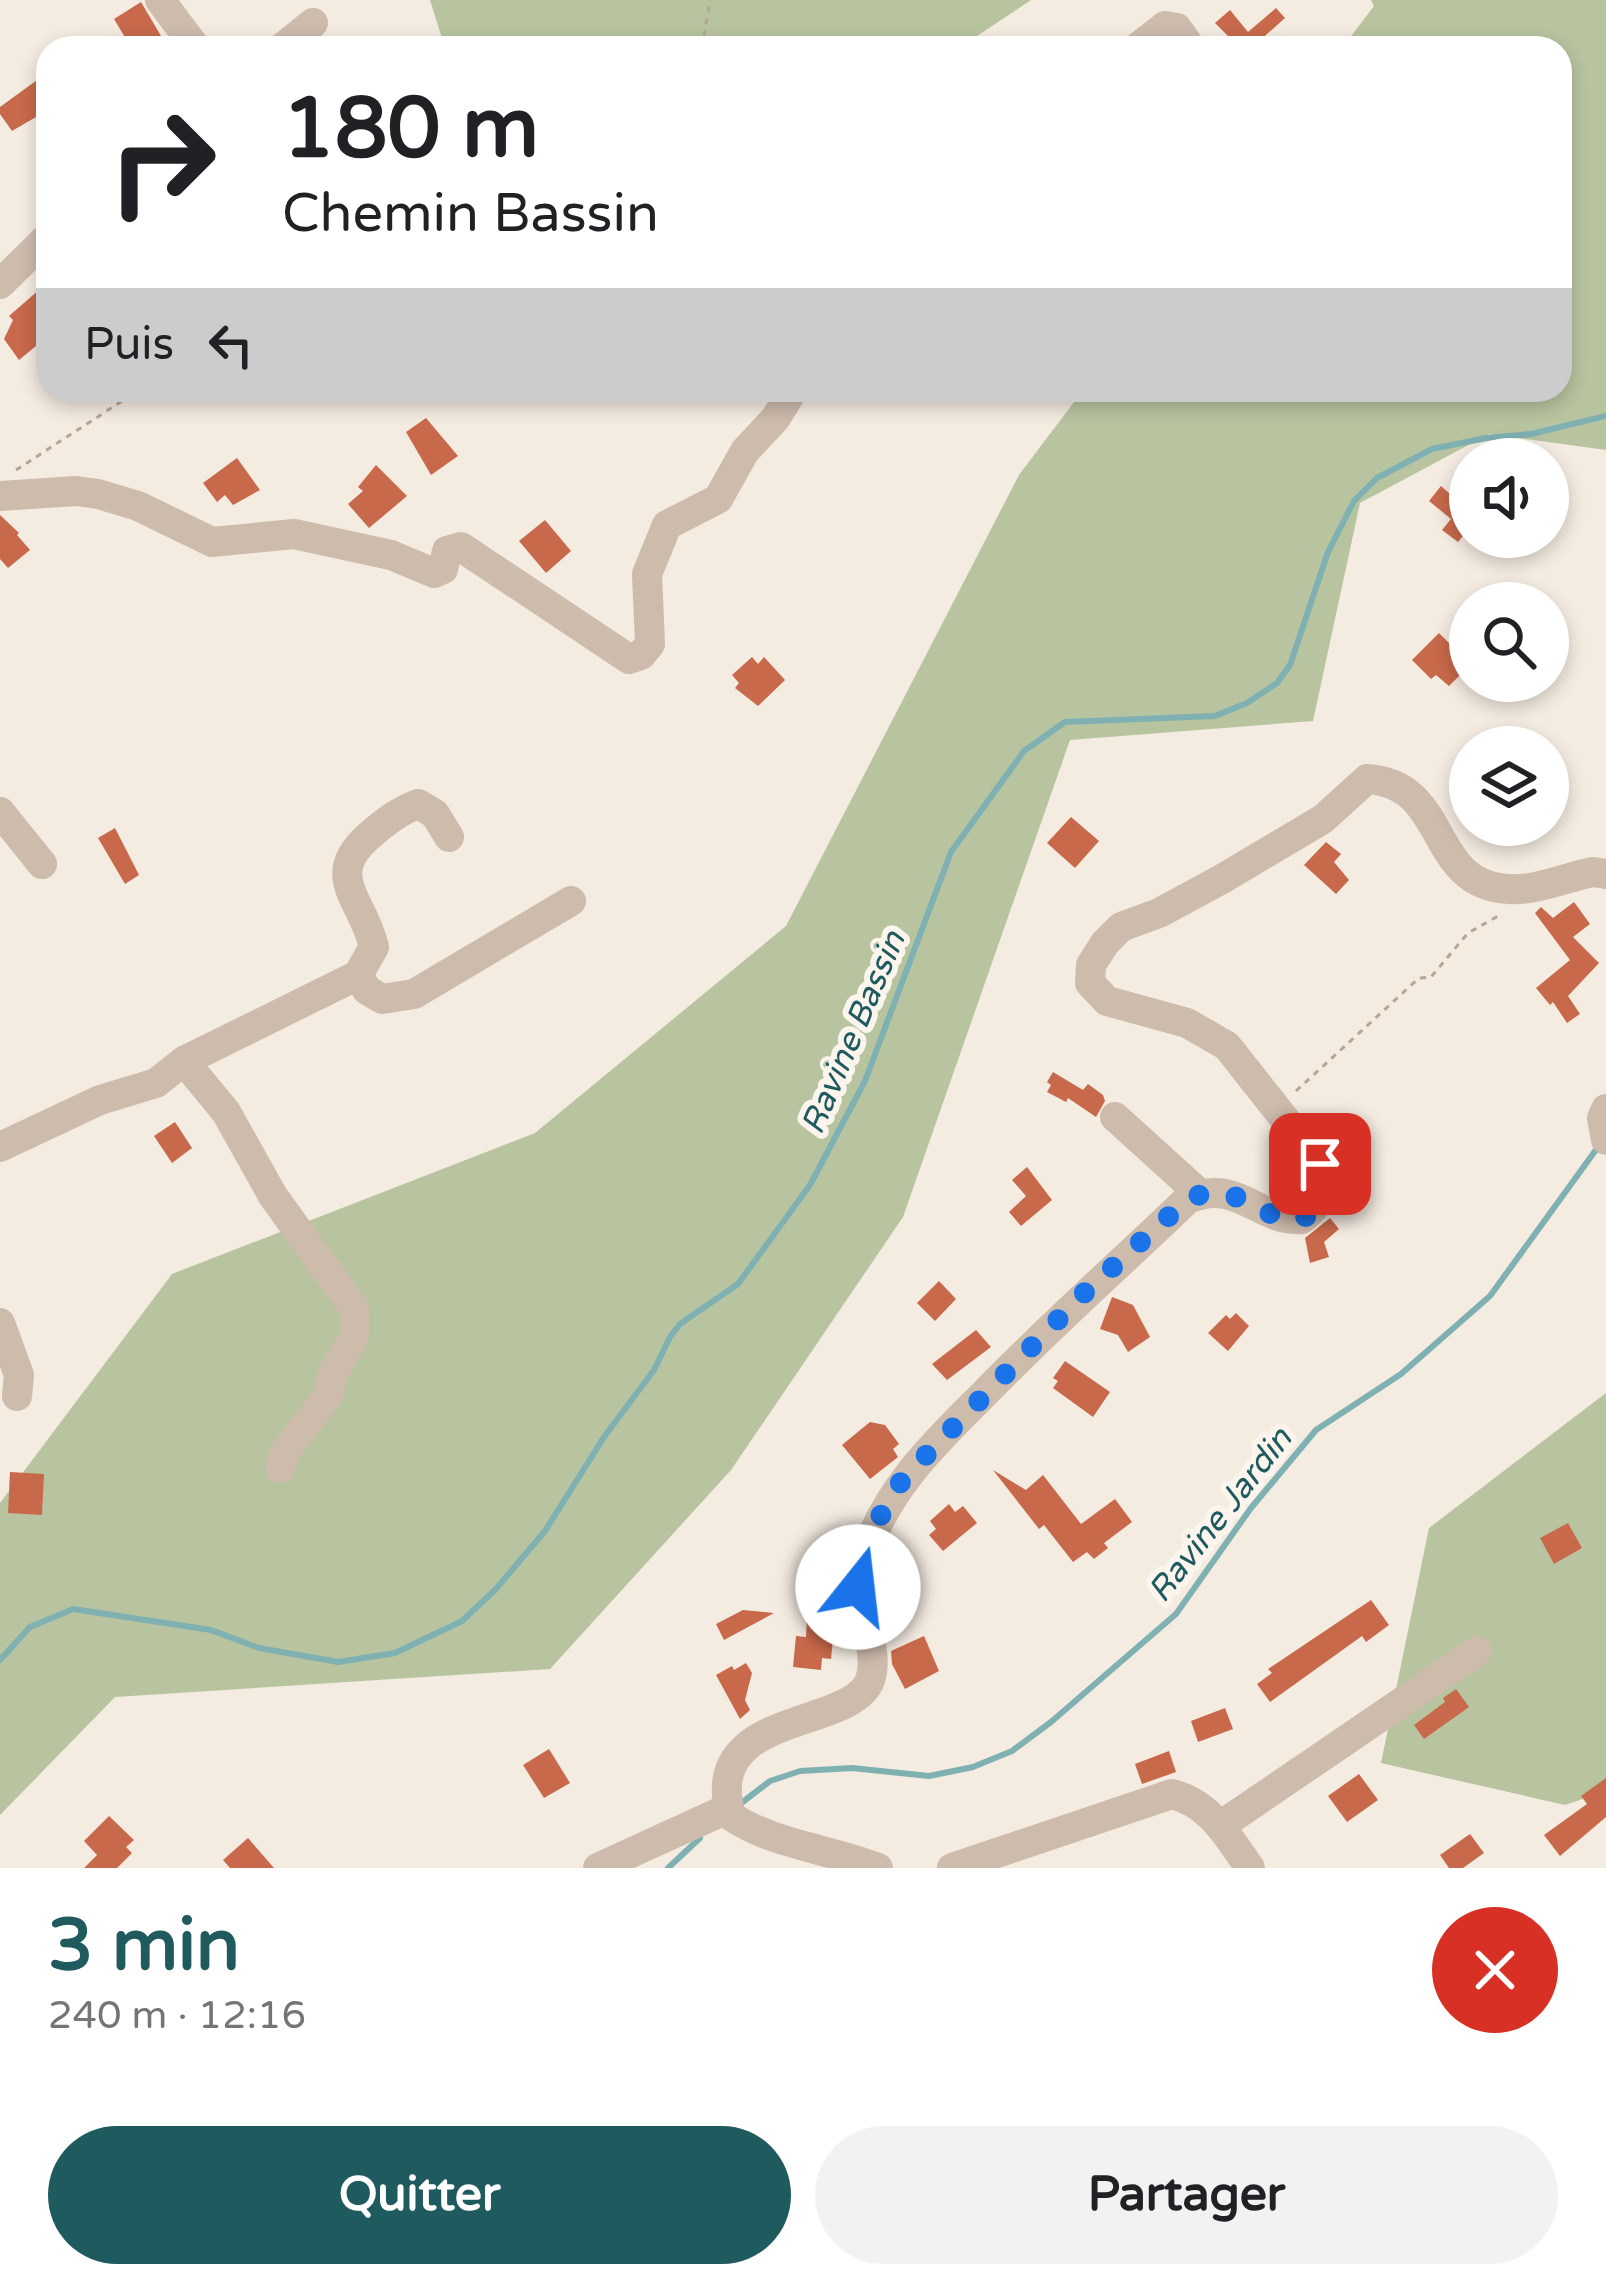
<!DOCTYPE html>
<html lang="fr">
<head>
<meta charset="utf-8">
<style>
	body { margin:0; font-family:"Varela Round",sans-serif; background:#f2f2f2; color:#202124; height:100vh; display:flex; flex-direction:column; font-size:45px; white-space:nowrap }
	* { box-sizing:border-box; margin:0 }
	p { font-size:39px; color:#757577 }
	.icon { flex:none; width:66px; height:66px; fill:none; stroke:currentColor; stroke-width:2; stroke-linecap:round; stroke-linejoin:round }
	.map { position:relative; height:1868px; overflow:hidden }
	.sheet { display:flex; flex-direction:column; background:#fff; flex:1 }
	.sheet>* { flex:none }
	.guide { position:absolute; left:36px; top:36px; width:1536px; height:366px; border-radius:36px; box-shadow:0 6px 18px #0003; background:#fff; color:#202124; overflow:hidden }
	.tools { position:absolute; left:1449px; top:438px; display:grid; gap:24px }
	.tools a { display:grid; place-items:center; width:120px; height:120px; border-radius:50%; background:#fff; box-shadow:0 6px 18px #0003; font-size:60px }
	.pin { position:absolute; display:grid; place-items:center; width:102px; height:102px; color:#fff; margin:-51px; border-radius:24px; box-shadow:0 6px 18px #0006 }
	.me { position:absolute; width:132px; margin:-66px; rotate:16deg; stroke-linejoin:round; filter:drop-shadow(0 0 9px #0008) }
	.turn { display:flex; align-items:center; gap:42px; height:252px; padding:0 48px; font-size:54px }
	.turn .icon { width:156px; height:156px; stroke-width:2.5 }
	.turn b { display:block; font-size:84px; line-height:102px }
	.then { display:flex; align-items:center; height:114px; padding:0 48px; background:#0003; gap:24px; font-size:45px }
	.round { display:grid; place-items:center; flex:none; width:126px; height:126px; border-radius:63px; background:#f2f2f2 }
	.overview { display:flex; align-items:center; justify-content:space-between; height:204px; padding:0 48px }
	h1 { font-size:72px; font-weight:800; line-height:90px; color:#1f5a5e }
	.primary-button { display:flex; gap:24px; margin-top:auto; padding:24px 48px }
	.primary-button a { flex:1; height:138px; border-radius:72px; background:#1f5a5e; color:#fff; font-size:48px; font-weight:800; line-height:138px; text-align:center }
	.primary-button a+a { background:#f2f2f2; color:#202124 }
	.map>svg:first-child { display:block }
	.green { fill:#b8c4a0 }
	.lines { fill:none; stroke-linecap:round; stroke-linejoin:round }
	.stream { stroke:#7fb0b2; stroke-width:6 }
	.building { fill:#c8694b }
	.path { stroke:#b9a596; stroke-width:3; stroke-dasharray:6 6; stroke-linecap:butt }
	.minor { stroke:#cdbbac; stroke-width:30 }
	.route { stroke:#1a73e8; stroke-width:21; stroke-dasharray:0 37.8 }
	.labels { text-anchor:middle; stroke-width:12; stroke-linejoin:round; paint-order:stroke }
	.water-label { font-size:33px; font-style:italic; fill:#1f5a5e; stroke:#fbf5ee }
</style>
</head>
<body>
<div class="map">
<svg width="1606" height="1868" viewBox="0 0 1606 1868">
	<rect width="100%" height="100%" fill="#f4ebe1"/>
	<g class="green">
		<polygon points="430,0 1031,0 974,38 716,38 640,48 445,48"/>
		<polygon points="1371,0 1606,0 1606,450 1489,434 1360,503 1313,721 1070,740 903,1217 731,1470 550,1669 115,1697 0,1815 0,1503 172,1274 535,1133 786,926 1019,475 1083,390 1560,390 1560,48 1342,48 1374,6"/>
		<polygon points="1606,1393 1606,1791 1565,1805 1381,1763 1429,1528"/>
	</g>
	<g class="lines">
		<g class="stream">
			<polyline points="0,1660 30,1627 73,1609 211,1630 259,1648 338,1662 395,1653 462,1621 495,1590 545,1531 604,1437 654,1370 670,1337 680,1324 738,1284 810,1185 865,1081 951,852 1024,751 1065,722 1215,716 1247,703 1277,683 1290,665 1328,552 1354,501 1377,478 1432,449 1486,438 1531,434 1606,416"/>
			<polyline points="740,1804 770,1781 800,1771 852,1768 929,1776 973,1767 1012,1751 1051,1722 1176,1614 1251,1508 1316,1430 1401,1374 1490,1296 1598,1147"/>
			<polyline points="668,1868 700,1838"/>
		</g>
	</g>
	<g class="building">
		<polygon points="141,2 161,36 148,44 143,36 129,44 114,19"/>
		<polygon points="1276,8 1285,18 1257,43 1262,48 1229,48 1235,43 1215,23 1230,10 1248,32"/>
		<polygon points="48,72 48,110 12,131 0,114 0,107"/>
		<polygon points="48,282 48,336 19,360 4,339 13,320 9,316"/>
		<polygon points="426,418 458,456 431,475 406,432"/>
		<polygon points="237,458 260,490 233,505 225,495 217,502 203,483"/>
		<polygon points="376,465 407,496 369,528 348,504 363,491 358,487"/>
		<polygon points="1441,486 1450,494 1454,490 1470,503 1470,527 1458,542 1442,530 1451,519 1429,501"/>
		<polygon points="0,515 19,533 17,535 30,550 8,568 0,559"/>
		<polygon points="545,520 571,551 546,573 519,541"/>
		<polygon points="1439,633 1459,653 1451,659 1463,672 1449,686 1436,675 1431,679 1412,660"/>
		<polygon points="752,657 758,664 764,657 785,680 758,706 735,688 739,683 732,675"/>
		<polygon points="1071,817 1099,841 1075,868 1047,843"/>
		<polygon points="115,828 139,875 125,884 98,838"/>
		<polygon points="1326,842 1341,854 1334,862 1349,880 1336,894 1304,865"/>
		<polygon points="1574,902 1590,924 1573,937 1599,963 1568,996 1580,1014 1567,1023 1553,1002 1550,1005 1536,988 1570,960 1535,913 1541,907 1553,918"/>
		<polygon points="1053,1072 1083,1090 1088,1084 1103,1095 1105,1101 1096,1117 1068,1098 1066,1102 1047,1092 1051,1085 1047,1082"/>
		<polygon points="175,1122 192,1148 172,1163 154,1136"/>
		<polygon points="1027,1167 1052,1200 1021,1226 1009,1212 1026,1196 1012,1180"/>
		<polygon points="1330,1218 1339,1229 1324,1242 1329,1257 1310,1263 1305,1238"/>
		<polygon points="939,1281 956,1299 935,1321 917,1303"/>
		<polygon points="1112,1297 1133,1305 1150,1337 1128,1352 1118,1335 1100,1329"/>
		<polygon points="1236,1313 1249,1326 1228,1351 1208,1333 1226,1315 1230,1319"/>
		<polygon points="976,1330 991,1347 947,1380 932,1364"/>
		<polygon points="1065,1361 1110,1392 1093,1417 1053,1388 1058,1381 1053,1378"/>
		<polygon points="870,1422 885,1425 899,1444 893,1449 898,1457 870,1479 842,1445"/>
		<polygon points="993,1470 1026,1490 1043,1475 1081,1524 1115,1499 1132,1522 1104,1543 1108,1548 1094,1559 1087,1552 1073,1562 1044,1525 1039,1529"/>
		<polygon points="10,1472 44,1474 42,1515 8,1513"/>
		<polygon points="949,1504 955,1512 963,1506 977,1523 943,1551 929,1535 936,1529 930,1521"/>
		<polygon points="1568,1523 1582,1548 1554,1564 1540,1538"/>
		<polygon points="1371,1600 1389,1625 1366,1642 1362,1636 1270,1702 1257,1684 1272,1673 1268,1669"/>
		<polygon points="743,1610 774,1613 724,1640 716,1624"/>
		<polygon points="807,1616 826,1617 824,1638 833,1639 831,1659 822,1658 821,1670 793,1667 796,1636 806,1637"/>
		<polygon points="924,1636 939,1671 905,1689 892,1664 891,1651"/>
		<polygon points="746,1663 752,1673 745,1700 750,1710 740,1719 716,1675 732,1666 734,1670"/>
		<polygon points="1456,1689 1469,1707 1424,1739 1414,1725 1445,1702 1443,1698"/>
		<polygon points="1225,1708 1233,1729 1198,1742 1191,1721"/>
		<polygon points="549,1749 570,1783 544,1798 523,1765"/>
		<polygon points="1169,1751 1176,1772 1142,1784 1135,1764"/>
		<polygon points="1359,1774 1378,1800 1347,1822 1328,1796"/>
		<polygon points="1606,1778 1606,1817 1560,1856 1544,1835 1587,1804 1581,1796"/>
		<polygon points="109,1816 134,1840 126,1847 132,1853 117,1868 84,1868 97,1855 84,1841"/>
		<polygon points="1470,1834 1484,1853 1463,1868 1449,1868 1440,1855"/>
		<polygon points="248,1838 274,1868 230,1868 223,1860"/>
	</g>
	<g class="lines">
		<g class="path">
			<polyline points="702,48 710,0"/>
			<polyline points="16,470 139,390"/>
			<polyline points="1296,1091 1419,978 1431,977 1468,933 1500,915"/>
		</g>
		<g class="minor">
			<polyline points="160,0 196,48"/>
			<polyline points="282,48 313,23"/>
			<polyline points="1137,48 1165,26 1177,28 1191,48"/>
			<polyline points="0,284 48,237"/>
			<polyline points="0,496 76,491 98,494 138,506 212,542 294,534 391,555 434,573 443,569 447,551 461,547 629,659 641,655 650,644 647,574 667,525 718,499 745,451 775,419 793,390"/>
			<polyline points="0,812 42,864"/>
			<path d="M358,975L374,947C363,899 322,876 370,835C385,822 399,811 418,804L435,814L449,837"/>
			<polyline points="184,1061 226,1112 273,1196 354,1308 354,1337 332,1375 329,1394 285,1452 280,1468"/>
			<polyline points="1606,1109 1602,1118 1606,1140"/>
			<polyline points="1115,1117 1200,1194"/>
			<polyline points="0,1147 100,1100 156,1083 184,1061 358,975 367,990 382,999 414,994 571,901"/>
			<polyline points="0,1323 19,1375 17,1396"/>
			<polyline points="1220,1826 1477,1651"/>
			<polyline points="598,1868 729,1808"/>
			<path d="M878,1868C831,1849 773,1845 731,1816C700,1709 851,1731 870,1680C882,1646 849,1600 865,1555C887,1488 935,1443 983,1395C1049,1327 1119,1265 1188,1199C1238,1177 1258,1222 1302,1219C1317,1206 1325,1196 1328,1176L1320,1164L1227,1046L1187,1023L1107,1001L1090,983L1091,965L1105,943L1121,927L1159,913L1222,879L1323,819L1367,779C1451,784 1426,885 1509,889C1536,891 1567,877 1593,872L1606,874"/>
			<path d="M952,1868L1172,1794C1211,1804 1228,1837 1250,1868"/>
		</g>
	</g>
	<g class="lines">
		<path class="route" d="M858,1587L878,1520L902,1480L1083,1294L1188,1199C1239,1177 1257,1222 1302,1220C1320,1203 1334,1187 1320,1164"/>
	</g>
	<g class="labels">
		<g class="water-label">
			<text transform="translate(852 1032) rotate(-67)" y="12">Ravine Bassin</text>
			<text transform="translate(1219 1514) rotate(-52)" y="12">Ravine Jardin</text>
		</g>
	</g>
</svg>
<div class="tools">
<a><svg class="icon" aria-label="sound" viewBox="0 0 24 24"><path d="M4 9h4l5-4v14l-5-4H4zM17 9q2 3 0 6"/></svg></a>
<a><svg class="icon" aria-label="search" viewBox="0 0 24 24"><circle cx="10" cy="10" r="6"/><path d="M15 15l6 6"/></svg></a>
<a><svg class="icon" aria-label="layers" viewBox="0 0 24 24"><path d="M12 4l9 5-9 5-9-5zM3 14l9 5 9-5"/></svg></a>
</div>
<div class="pin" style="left:1320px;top:1164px;background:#d93025"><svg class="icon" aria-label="arrive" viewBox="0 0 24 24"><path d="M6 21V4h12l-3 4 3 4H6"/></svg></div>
<svg class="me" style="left:858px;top:1587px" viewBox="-20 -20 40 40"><circle r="19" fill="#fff"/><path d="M0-13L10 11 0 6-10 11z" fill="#1a73e8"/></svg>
<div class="guide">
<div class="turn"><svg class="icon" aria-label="right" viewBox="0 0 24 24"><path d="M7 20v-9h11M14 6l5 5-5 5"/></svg><div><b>180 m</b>Chemin Bassin</div></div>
<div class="then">Puis<svg class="icon" aria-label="left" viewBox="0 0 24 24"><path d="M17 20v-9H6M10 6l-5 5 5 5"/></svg></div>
</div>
</div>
<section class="sheet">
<div class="overview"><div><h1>3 min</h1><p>240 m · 12:16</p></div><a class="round" style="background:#d93025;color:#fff"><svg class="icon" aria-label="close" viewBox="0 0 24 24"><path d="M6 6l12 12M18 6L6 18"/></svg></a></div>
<div class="primary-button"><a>Quitter</a><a>Partager</a></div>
</section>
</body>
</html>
